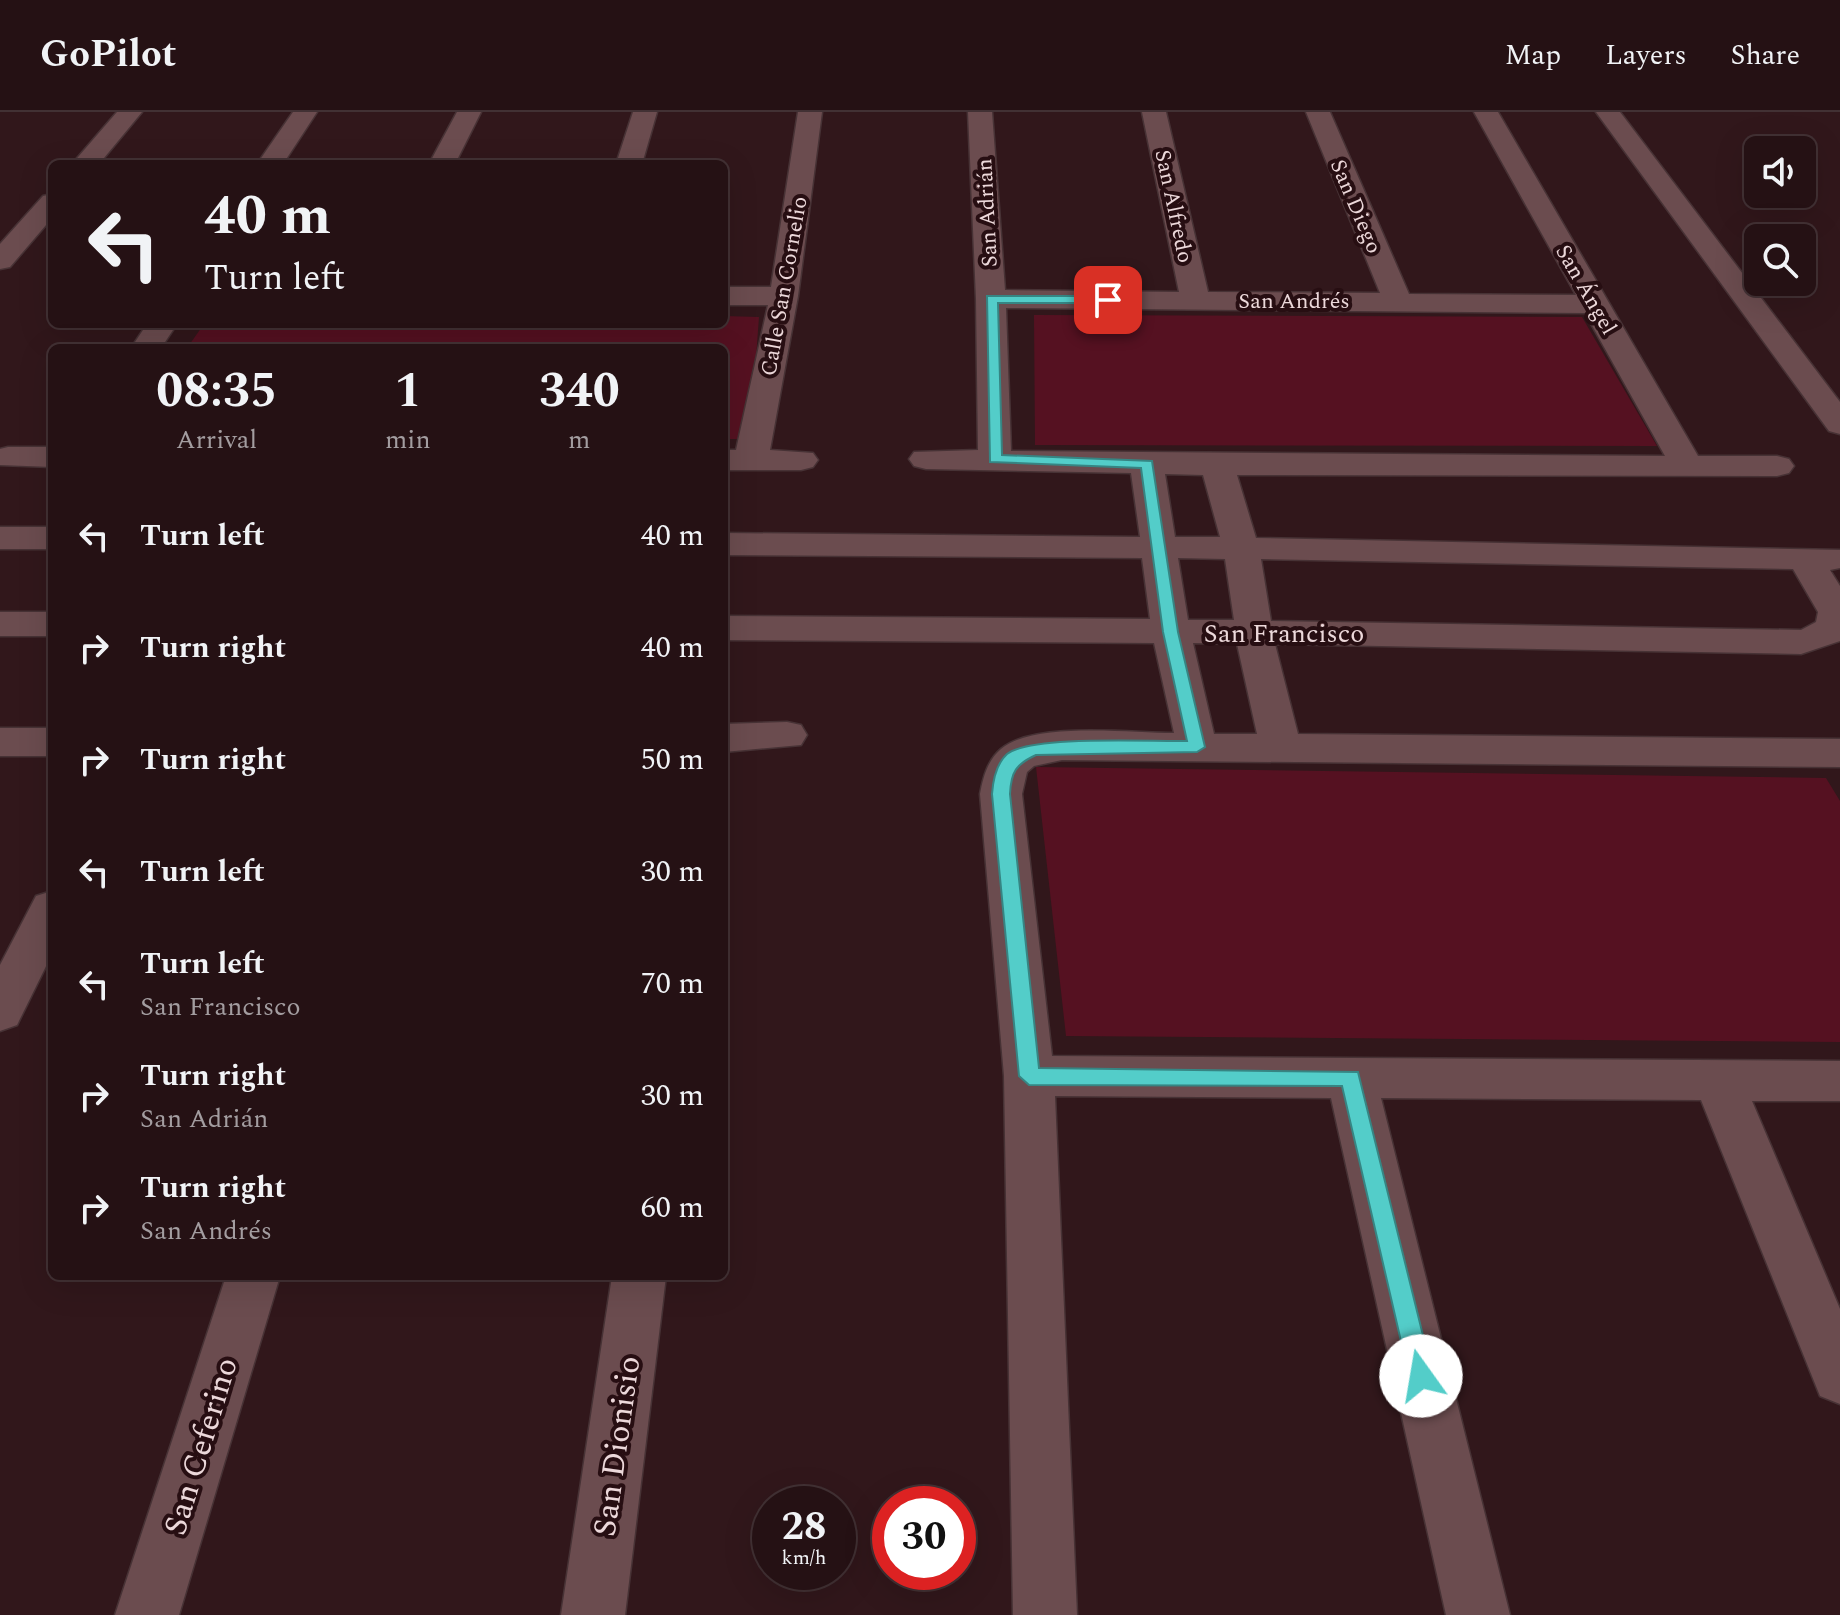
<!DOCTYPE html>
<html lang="en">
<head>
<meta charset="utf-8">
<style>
	body { margin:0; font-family:Spectral,serif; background:#311f22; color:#f1f3f6; height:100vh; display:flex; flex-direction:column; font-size:30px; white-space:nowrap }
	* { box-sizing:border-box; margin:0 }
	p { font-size:26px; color:#a39da0 }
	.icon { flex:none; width:44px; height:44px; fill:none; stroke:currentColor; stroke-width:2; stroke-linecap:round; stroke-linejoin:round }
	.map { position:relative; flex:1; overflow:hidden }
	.side { position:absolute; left:48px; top:232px; width:680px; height:936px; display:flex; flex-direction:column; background:#251114; border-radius:12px; box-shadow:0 8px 32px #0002,0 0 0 2px #423134 }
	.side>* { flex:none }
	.guide { position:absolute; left:48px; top:48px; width:680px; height:168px; border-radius:12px; box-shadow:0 8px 32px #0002,0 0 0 2px #423134; background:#251114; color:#f1f3f6; overflow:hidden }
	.fabs { position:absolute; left:1744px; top:24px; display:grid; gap:16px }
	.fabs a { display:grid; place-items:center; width:72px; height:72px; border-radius:12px; background:#251114; box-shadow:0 8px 32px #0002,0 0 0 2px #423134; font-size:40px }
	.speed { position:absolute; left:752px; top:1374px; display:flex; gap:16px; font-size:40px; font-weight:700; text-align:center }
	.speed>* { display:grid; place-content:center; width:104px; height:104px; border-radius:50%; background:#251114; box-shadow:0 8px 32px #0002,0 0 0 2px #423134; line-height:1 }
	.speed small { font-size:20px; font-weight:400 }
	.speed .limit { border:12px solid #d22; background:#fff; color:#111 }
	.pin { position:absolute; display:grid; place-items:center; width:68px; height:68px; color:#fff; margin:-34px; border-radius:16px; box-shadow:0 4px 12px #0006 }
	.me { position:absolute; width:88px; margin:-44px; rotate:347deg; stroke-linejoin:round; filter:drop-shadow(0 0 6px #0008) }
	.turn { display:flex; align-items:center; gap:28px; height:168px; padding:0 24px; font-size:36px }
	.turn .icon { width:104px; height:104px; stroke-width:2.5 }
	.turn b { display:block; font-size:56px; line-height:68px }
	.eta { display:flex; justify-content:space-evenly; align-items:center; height:136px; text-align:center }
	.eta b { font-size:48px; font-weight:700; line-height:56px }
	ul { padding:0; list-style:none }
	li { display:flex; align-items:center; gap:24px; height:112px; padding:0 24px }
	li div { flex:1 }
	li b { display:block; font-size:30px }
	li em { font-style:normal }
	header { display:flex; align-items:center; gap:48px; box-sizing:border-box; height:112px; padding:0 40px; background:#251114; border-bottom:2px solid #423134 }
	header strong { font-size:38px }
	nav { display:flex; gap:44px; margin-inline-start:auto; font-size:28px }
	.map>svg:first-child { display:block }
	.green { fill:#551121 }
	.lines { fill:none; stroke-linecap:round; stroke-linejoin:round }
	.minor-casing { stroke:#473235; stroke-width:3 }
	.minor { fill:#6b4c4f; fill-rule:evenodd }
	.route { fill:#53cdc9; stroke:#368583; stroke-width:2 }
	.labels { text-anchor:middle; stroke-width:8; stroke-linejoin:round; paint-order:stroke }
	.far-street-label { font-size:22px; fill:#ecd8da; stroke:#270e12 }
	.street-label { font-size:26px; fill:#ecd8da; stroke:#270e12 }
	.near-street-label { font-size:32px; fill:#ecd8da; stroke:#270e12 }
</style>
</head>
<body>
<header>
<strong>GoPilot</strong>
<nav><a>Map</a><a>Layers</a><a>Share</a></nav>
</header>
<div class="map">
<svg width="1840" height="1503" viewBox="0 0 1840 1503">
	<rect width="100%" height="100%" fill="#31171b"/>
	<g class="green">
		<polygon points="1034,203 1582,205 1657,334 1035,333"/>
		<polygon points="724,204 759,205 750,327 724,327 724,236 187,236 204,212 724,212"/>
		<polygon points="1036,655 1826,666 1840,689 1840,930 1066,924"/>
	</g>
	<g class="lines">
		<defs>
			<g id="minor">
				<polygon points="117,0 142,0 99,52 72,52"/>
				<polygon points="293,0 317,0 283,52 257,52"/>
				<polygon points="457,0 481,0 455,52 429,52"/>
				<polygon points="633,0 657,0 642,52 616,52"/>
				<polygon points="798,0 822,0 798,184 770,338 813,341 818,348 813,355 801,358 724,358 724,338 736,338 768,193 724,193 724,175 771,175"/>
				<path d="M968,0H992L1005,178L1179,180L1142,0H1166L1208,180L1380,181L1306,0H1330L1409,182L1576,183L1474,0H1498L1698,344H1777L1789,347L1794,354L1789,361L1777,364L1237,363L1256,426L1840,438V456L1830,458L1840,474V529L1801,542L1275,532L1298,622L1840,627V655L1062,648L1034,654L1027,660L1022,682L1052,944L1840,949V989H1752L1840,1197V1292L1820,1284L1701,988L1381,986L1510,1503H1446L1331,986L1055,984L1077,1503H1013L1004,964L980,682C983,666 987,649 1001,637C1034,609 1131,621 1174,621L1154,531L724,528V504L1150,507L1142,446L724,443V421L1140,425L1131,361L926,357L914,354L909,347L914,340L978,338L976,187ZM1006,196L1585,201L1665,344L1011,339ZM1165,362L1203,363L1220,425H1175ZM1178,446L1225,447L1234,508H1188ZM1261,447L1793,457L1818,500L1816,510L1801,518L1271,509ZM1193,531L1237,532L1257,622H1214Z"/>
				<polygon points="1596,0 1620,0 1840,290 1840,322 1829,319"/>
				<polygon points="52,82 52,106 10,155 0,157 0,132 43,84"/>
				<polygon points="147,212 177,212 161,236 131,236"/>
				<polygon points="8,335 52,335 52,355 0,353 0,337"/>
				<rect x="0" y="415" width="52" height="22"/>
				<rect x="0" y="500" width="52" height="24"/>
				<polygon points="787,610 801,613 807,623 801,633 724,640 724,612"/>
				<rect x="0" y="616" width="52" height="28"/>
				<polygon points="52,779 52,842 17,913 0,919 0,853 36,784"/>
				<polygon points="226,1164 280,1164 179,1503 115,1503"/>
				<polygon points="612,1164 666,1164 625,1503 561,1503"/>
			</g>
		</defs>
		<use href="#minor" class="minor-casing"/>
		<use href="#minor" class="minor"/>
	</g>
	<path class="route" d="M987,184H1108L1114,188L1108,191H998L1002,343L1152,349L1178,520L1205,635L1197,640L1036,643C1016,652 1011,660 1010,682L1039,956L1358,960L1433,1264L1430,1272L1421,1275L1413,1272L1409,1264L1342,974L1029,973L1019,964L992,682C993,668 996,652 1007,642C1032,623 1151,630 1187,629L1163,520L1141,356L990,350Z"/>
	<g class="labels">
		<g class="far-street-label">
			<text transform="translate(1175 94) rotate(78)" y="8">San Alfredo</text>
			<text transform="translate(1357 94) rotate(67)" y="8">San Diego</text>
			<text transform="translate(986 101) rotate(-93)" y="8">San Adrián</text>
			<text transform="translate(783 174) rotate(-80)" y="8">Calle San Cornelio</text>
			<text transform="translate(1587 177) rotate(60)" y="8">San Ángel</text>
			<text x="1294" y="196">San Andrés</text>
		</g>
		<g class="street-label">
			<text x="1284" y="530">San Francisco</text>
		</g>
		<g class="near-street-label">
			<text transform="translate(200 1334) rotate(-73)" y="11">San Ceferino</text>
			<text transform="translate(616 1334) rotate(-82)" y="11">San Dionisio</text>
		</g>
	</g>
</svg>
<div class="fabs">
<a><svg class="icon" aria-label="sound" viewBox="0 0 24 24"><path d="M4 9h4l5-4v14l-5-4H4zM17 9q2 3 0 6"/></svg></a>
<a><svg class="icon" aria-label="search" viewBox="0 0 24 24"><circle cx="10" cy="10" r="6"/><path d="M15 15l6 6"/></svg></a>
</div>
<div class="speed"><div>28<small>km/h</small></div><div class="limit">30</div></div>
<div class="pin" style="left:1108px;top:188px;background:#d93025"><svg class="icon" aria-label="arrive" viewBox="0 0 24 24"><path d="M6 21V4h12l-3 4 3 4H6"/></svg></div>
<svg class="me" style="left:1421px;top:1264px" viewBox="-20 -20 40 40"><circle r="19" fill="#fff"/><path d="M0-13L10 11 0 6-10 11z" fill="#53cdc9"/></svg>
<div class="guide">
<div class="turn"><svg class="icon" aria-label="left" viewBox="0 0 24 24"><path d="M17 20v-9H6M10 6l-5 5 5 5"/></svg><div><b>40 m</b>Turn left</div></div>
</div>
<section class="side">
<div class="eta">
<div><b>08:35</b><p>Arrival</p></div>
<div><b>1</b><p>min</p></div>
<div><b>340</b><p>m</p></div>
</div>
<ul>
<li><svg class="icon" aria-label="left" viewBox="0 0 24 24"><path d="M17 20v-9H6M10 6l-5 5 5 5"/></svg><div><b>Turn left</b></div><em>40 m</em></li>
<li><svg class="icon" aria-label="right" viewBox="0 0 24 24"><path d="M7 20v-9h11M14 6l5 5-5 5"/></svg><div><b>Turn right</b></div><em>40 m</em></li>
<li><svg class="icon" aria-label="right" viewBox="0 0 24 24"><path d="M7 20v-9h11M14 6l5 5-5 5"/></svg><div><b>Turn right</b></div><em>50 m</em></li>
<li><svg class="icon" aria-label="left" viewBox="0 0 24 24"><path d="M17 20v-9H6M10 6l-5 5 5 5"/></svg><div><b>Turn left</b></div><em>30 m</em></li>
<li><svg class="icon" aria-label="left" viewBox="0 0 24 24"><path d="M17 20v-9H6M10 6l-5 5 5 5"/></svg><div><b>Turn left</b><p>San Francisco</p></div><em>70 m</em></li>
<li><svg class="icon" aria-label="right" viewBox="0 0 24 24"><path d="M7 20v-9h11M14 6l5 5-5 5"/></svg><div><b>Turn right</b><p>San Adrián</p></div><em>30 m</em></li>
<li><svg class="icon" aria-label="right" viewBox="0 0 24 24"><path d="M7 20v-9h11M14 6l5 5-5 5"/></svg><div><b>Turn right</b><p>San Andrés</p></div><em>60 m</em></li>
</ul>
</section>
</div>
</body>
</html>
